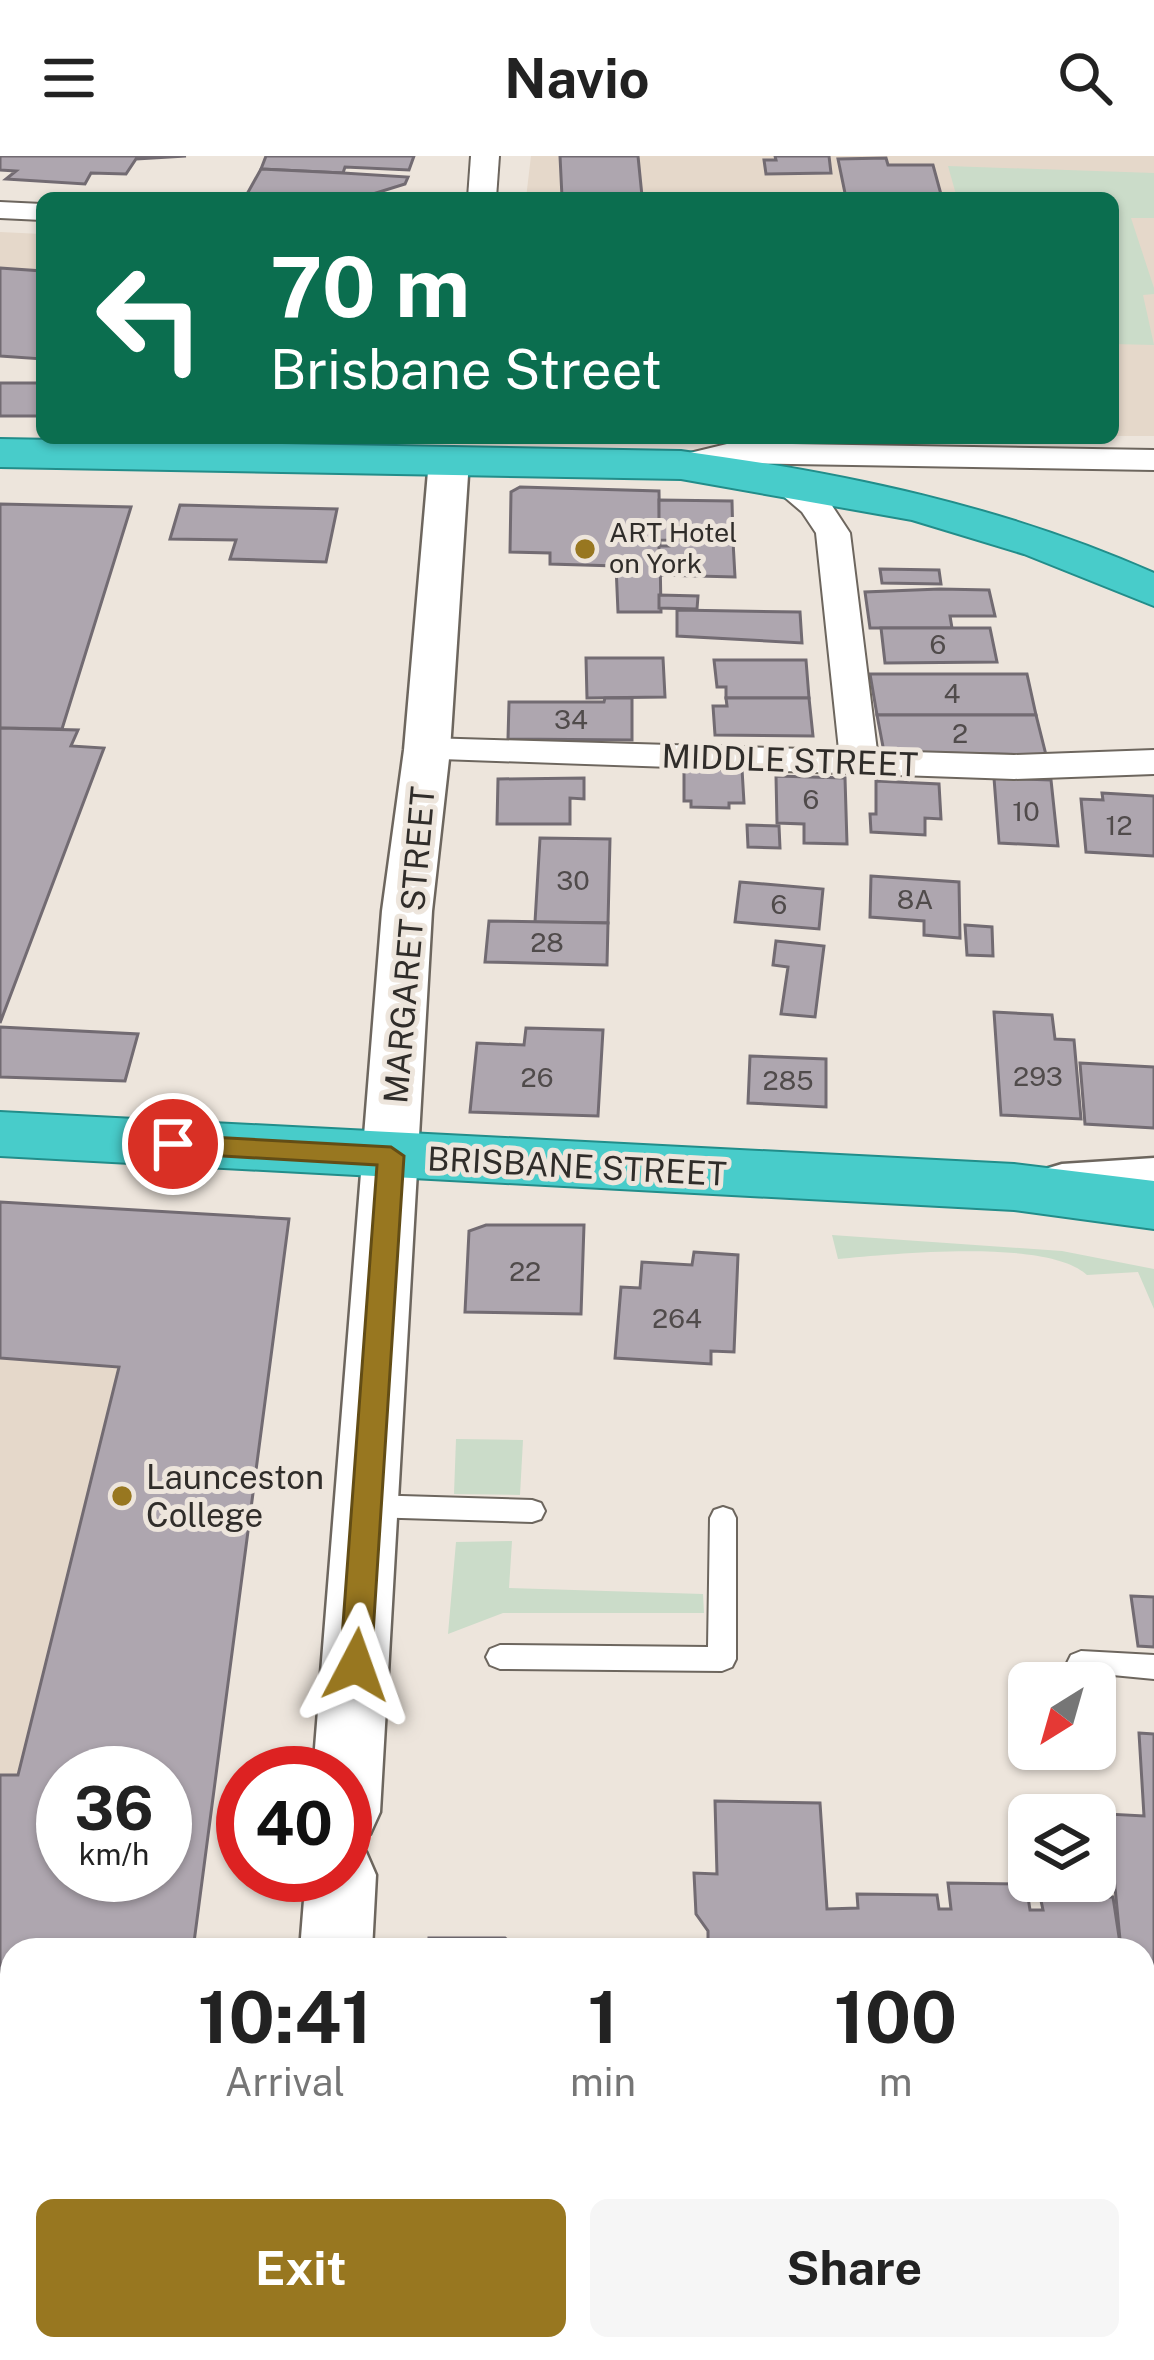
<!DOCTYPE html>
<html lang="en">
<head>
<meta charset="utf-8">
<style>
	body { margin:0; font-family:"Public Sans",sans-serif; background:#f6f6f6; color:#222; height:100vh; display:flex; flex-direction:column; font-size:45px; white-space:nowrap }
	* { box-sizing:border-box; margin:0 }
	p { font-size:39px; color:#767676 }
	.icon { flex:none; width:66px; height:66px; fill:none; stroke:currentColor; stroke-width:2; stroke-linecap:round; stroke-linejoin:round }
	.map { position:relative; flex:1; overflow:hidden }
	.sheet { position:absolute; left:0px; top:1782px; width:1155px; height:423px; display:flex; flex-direction:column; background:#fff; border-radius:36px 36px 0 0; box-shadow:0 3px 9px #0004 }
	.sheet>* { flex:none }
	.guide { position:absolute; left:36px; top:36px; width:1083px; height:252px; border-radius:18px; box-shadow:0 3px 9px #0004; background:#0b6e4f; color:#fff; overflow:hidden }
	.needle { width:78px; rotate:217deg }
	.buttons { position:absolute; left:1008px; top:1506px; display:grid; gap:24px }
	.buttons a { display:grid; place-items:center; width:108px; height:108px; border-radius:18px; background:#fff; box-shadow:0 3px 9px #0004; font-size:60px }
	.speed { position:absolute; left:36px; top:1590px; display:flex; gap:24px; font-size:60px; font-weight:700; text-align:center }
	.speed>* { display:grid; place-content:center; width:156px; height:156px; border-radius:50%; background:#fff; box-shadow:0 3px 9px #0004; line-height:1 }
	.speed small { font-size:30px; font-weight:400 }
	.speed .limit { border:18px solid #d22; background:#fff; color:#111 }
	.pin { position:absolute; display:grid; place-items:center; width:102px; height:102px; color:#fff; margin:-51px; border:6px solid #fff; border-radius:50%; box-shadow:0 3px 12px #0007 }
	.me { position:absolute; width:132px; margin:-66px; rotate:4deg; stroke-linejoin:round; filter:drop-shadow(0 0 9px #0008) }
	.turn { display:flex; align-items:center; gap:42px; height:252px; padding:0 36px; font-size:54px }
	.turn .icon { width:156px; height:156px; stroke-width:2.5 }
	.turn b { display:block; font-size:84px; line-height:102px }
	.eta { display:flex; justify-content:space-evenly; align-items:center; height:204px; text-align:center }
	.eta b { font-size:72px; font-weight:700; line-height:84px }
	.action { display:flex; gap:24px; margin-top:auto; padding:24px 36px }
	.action a { flex:1; height:138px; border-radius:18px; background:#987720; color:#fff; font-size:48px; font-weight:700; line-height:138px; text-align:center }
	.action a+a { background:#f6f6f6; color:#222 }
	header { display:flex; justify-content:space-between; align-items:center; height:156px; padding:0 36px; background:#fff; font-size:54px; font-weight:700 }
	.map>svg:first-child { display:block }
	.built { fill:#e5d8ca; fill-rule:evenodd }
	.green { fill:#cbdcc9 }
	.building { fill:#aea6af; stroke:#726b72; stroke-width:3; fill-rule:evenodd }
	.lines { fill:none; stroke-linecap:round; stroke-linejoin:round }
	.service-casing { stroke:#6d665e; stroke-width:4 }
	.minor-casing { stroke:#6d665e; stroke-width:4 }
	.tertiary-casing { stroke:#6d665e; stroke-width:5 }
	.trunk-casing { stroke:#228d8a; stroke-width:4 }
	.service { fill:#fff; fill-rule:evenodd }
	.minor { fill:#fff; fill-rule:evenodd }
	.tertiary { fill:#fff; fill-rule:evenodd }
	.trunk { fill:#48ccca; fill-rule:evenodd }
	.route { fill:#987720; stroke:#634d15; stroke-width:3 }
	.poi-dot { fill:#987720; stroke:#ede5dc; stroke-width:4.5 }
	.labels { text-anchor:middle; stroke-width:10; stroke-linejoin:round; paint-order:stroke }
	.far-poi-label { font-size:27px; fill:#302d2a; stroke:#ede5dc; text-anchor:start }
	.number-label { font-size:27px; fill:#504b4b }
	.street-label { font-size:33px; fill:#302d2a; stroke:#ede5dc }
	.poi-label { font-size:33px; fill:#302d2a; stroke:#ede5dc; text-anchor:start }
</style>
</head>
<body>
<header><svg class="icon" aria-label="menu" viewBox="0 0 24 24"><path d="M4 6h16M4 12h16M4 18h16"/></svg>Navio<svg class="icon" aria-label="search" viewBox="0 0 24 24"><circle cx="10" cy="10" r="6"/><path d="M15 15l6 6"/></svg></header>
<div class="map">
<svg width="1154" height="2204" viewBox="0 0 1154 2204">
	<rect width="100%" height="100%" fill="#ede5dc"/>
	<g class="built">
		<polygon points="531,0 1154,0 1154,280 1113,280 1113,42 526,42"/>
		<polygon points="0,76 42,78 42,198 0,198"/>
		<path d="M0,1046L289,1063L171,1794H12V2013H0ZM63,1617H165V1719H63Z"/>
	</g>
	<g class="green">
		<polygon points="948,10 1154,17 1154,62 1131,62 1154,132 1154,138 1143,139 1154,189 1113,188 1113,42 957,42"/>
		<path d="M832,1079L1062,1095L1154,1113V1153L1138,1116L1087,1119C1048,1082 893,1098 838,1103Z"/>
		<polygon points="456,1283 523,1284 520,1339 454,1338"/>
		<polygon points="512,1385 509,1432 703,1438 704,1457 503,1457 448,1478 456,1386"/>
	</g>
	<g class="building">
		<polygon points="0,0 186,0 136,3 126,18 91,17 85,28 6,23 16,15 0,14"/>
		<polygon points="266,0 414,0 409,14 345,11 343,17 261,13"/>
		<polygon points="560,0 638,0 642,40 562,41"/>
		<polygon points="775,0 829,0 831,17 766,18 764,4 776,4"/>
		<polygon points="886,2 888,9 933,9 942,42 846,42 838,3"/>
		<polygon points="261,13 343,17 408,21 405,28 360,42 247,38"/>
		<polygon points="0,112 42,115 42,203 0,200"/>
		<rect x="0" y="227" width="42" height="33"/>
		<polygon points="520,331 659,335 661,456 618,456 616,410 550,408 550,397 510,396 511,336"/>
		<polygon points="659,344 732,345 733,385 659,384"/>
		<polygon points="0,348 131,351 62,573 0,572"/>
		<polygon points="180,349 337,353 326,406 230,403 236,384 170,383"/>
		<polygon points="669,384 733,385 735,421 658,419 659,390 669,390"/>
		<polygon points="880,413 939,414 941,428 882,427"/>
		<polygon points="940,433 989,434 995,460 950,460 952,472 870,472 865,436"/>
		<polygon points="659,439 698,440 697,453 659,452"/>
		<polygon points="677,454 800,456 802,487 677,480"/>
		<polygon points="881,472 990,472 997,506 885,507"/>
		<polygon points="586,502 663,502 665,541 587,542"/>
		<polygon points="714,504 806,504 809,542 726,542 726,531 717,531"/>
		<polygon points="870,518 1027,518 1036,559 877,559"/>
		<polygon points="605,542 632,542 632,584 508,583 509,546 604,546"/>
		<polygon points="726,542 809,542 813,580 715,579 713,550 727,550"/>
		<polygon points="877,559 1036,559 1046,599 884,596"/>
		<polygon points="0,572 78,574 71,590 104,592 0,867"/>
		<polygon points="684,612 742,613 744,647 729,647 729,652 691,651 691,645 684,645"/>
		<polygon points="776,620 845,622 847,688 804,687 804,668 777,667"/>
		<polygon points="584,622 584,643 570,642 570,668 497,668 498,623"/>
		<polygon points="994,622 1051,624 1058,690 999,687"/>
		<polygon points="876,625 939,628 941,663 925,662 925,679 871,676 870,658 876,658"/>
		<polygon points="1102,637 1154,640 1154,700 1086,696 1081,643 1103,644"/>
		<polygon points="747,669 779,670 780,692 748,691"/>
		<polygon points="540,682 610,683 608,767 535,766"/>
		<polygon points="871,720 959,726 960,782 924,779 924,765 870,761"/>
		<polygon points="740,726 823,733 819,773 735,766"/>
		<polygon points="489,765 608,767 607,809 485,806"/>
		<polygon points="965,769 992,771 993,800 967,799"/>
		<polygon points="776,785 824,790 815,861 781,858 788,811 773,809"/>
		<polygon points="994,856 1052,859 1055,883 1074,884 1081,963 1001,959"/>
		<polygon points="0,871 138,878 125,925 0,921"/>
		<polygon points="526,872 603,874 598,960 470,956 477,887 524,889"/>
		<polygon points="750,900 826,903 826,951 748,947"/>
		<polygon points="1080,907 1154,911 1154,972 1085,968"/>
		<path d="M0,1046L289,1063L193,1794H12V1950L0,1948V1619H18L119,1211L0,1202ZM63,1617H165V1719H63Z"/>
		<polygon points="486,1069 584,1069 581,1158 465,1156 469,1075"/>
		<polygon points="694,1096 738,1099 734,1196 711,1195 711,1208 615,1202 621,1131 640,1132 642,1106 692,1109"/>
		<polygon points="1131,1440 1154,1441 1154,1491 1138,1490"/>
		<polygon points="1139,1577 1154,1578 1154,1893 1143,1893 1143,1794 1121,1794 1108,1658 1144,1660"/>
		<polygon points="715,1645 820,1647 827,1753 858,1752 857,1738 937,1739 939,1753 951,1753 948,1727 1026,1728 1030,1754 1043,1754 1040,1740 1113,1741 1121,1794 708,1794 708,1775 696,1758 694,1717 717,1718"/>
		<polygon points="429,1782 505,1782 519,1794 429,1794"/>
	</g>
	<g class="lines">
		<defs>
			<g id="service">
				<polygon points="368,1339 532,1344 541,1347 545,1355 541,1363 532,1366 368,1361 359,1358 355,1350 359,1342"/>
				<polygon points="723,1351 732,1354 736,1362 736,1503 732,1511 722,1515 500,1513 490,1509 486,1501 490,1493 500,1489 708,1491 710,1362 714,1354"/>
				<polygon points="1081,1495 1154,1499 1154,1523 1071,1515 1067,1507 1071,1499"/>
				<rect x="218" y="2193" width="34" height="11"/>
			</g>
			<g id="minor">
				<polygon points="471,0 499,0 496,42 468,42"/>
				<polygon points="0,46 42,48 42,64 0,62"/>
				<polygon points="731,287 1154,294 1154,314 731,307 681,319 664,309 669,302"/>
				<polygon points="779,312 791,315 827,342 850,377 877,595 1014,599 1154,594 1154,618 1014,623 413,602 408,594 413,586 427,582 839,594 816,377 802,356 762,322"/>
			</g>
			<g id="tertiary">
				<polygon points="449,292 463,296 469,304 450,594 432,755 380,1656 370,1678 345,1687 345,1617 313,1617 382,755 404,594 429,304 435,296"/>
				<polygon points="1154,1002 1154,1042 1062,1048 1042,1042 1034,1028 1042,1014 1062,1008"/>
				<polygon points="345,1688 366,1696 376,1719 372,1794 300,1794 306,1719 345,1719"/>
				<rect x="0" y="2040" width="12" height="78"/>
				<polygon points="1143,2060 1154,2061 1154,2141 1143,2140"/>
			</g>
			<g id="trunk">
				<path d="M0,283L681,295C844,317 1003,350 1154,417V450L1024,398L912,364L681,323L0,311Z"/>
				<polygon points="0,956 1014,1008 1154,1025 1154,1073 1014,1054 0,1000"/>
			</g>
		</defs>
		<use href="#service" class="service-casing"/>
		<use href="#minor" class="minor-casing"/>
		<use href="#tertiary" class="tertiary-casing"/>
		<use href="#trunk" class="trunk-casing"/>
		<use href="#service" class="service"/>
		<use href="#minor" class="minor"/>
		<use href="#tertiary" class="tertiary"/>
		<use href="#trunk" class="trunk"/>
	</g>
	<polygon class="route" points="173,979 391,991 404,1000 371,1509 367,1518 356,1522 344,1518 340,1509 377,1009 173,997 160,988"/>
	<g class="poi-dot">
		<circle cx="585" cy="393" r="12"/>
		<circle cx="122" cy="1340" r="12"/>
	</g>
	<g class="labels">
		<g class="far-poi-label">
			<text x="609" y="386">ART Hotel<tspan x="609" dy="31">on York</tspan></text>
		</g>
		<g class="number-label">
			<text x="938" y="498">6</text>
			<text x="952" y="547">4</text>
			<text x="571" y="573">34</text>
			<text x="960" y="587">2</text>
			<text x="811" y="653">6</text>
			<text x="1026" y="665">10</text>
			<text x="1119" y="679">12</text>
			<text x="573" y="734">30</text>
			<text x="915" y="753">8A</text>
			<text x="779" y="758">6</text>
			<text x="547" y="796">28</text>
			<text x="1038" y="930">293</text>
			<text x="537" y="931">26</text>
			<text x="788" y="934">285</text>
			<text x="525" y="1125">22</text>
			<text x="677" y="1172">264</text>
		</g>
		<g class="street-label">
			<text transform="translate(790 604) rotate(2)" y="12">MIDDLE STREET</text>
			<text transform="translate(409 789) rotate(-85)" y="12">MARGARET STREET</text>
			<text transform="translate(577 1010) rotate(3)" y="12">BRISBANE STREET</text>
		</g>
		<g class="poi-label">
			<text x="146" y="1333">Launceston<tspan x="146" dy="38">College</tspan></text>
		</g>
	</g>
</svg>
<div class="buttons">
<a><svg class="needle" viewBox="-14 -14 28 28"><path d="M0-13l5 13h-10z" fill="#e53935"/><path d="M0 13l5-13h-10z" fill="#767676"/></svg></a>
<a><svg class="icon" aria-label="layers" viewBox="0 0 24 24"><path d="M12 4l9 5-9 5-9-5zM3 14l9 5 9-5"/></svg></a>
</div>
<div class="speed"><div>36<small>km/h</small></div><div class="limit">40</div></div>
<div class="pin" style="left:173px;top:988px;background:#d93025"><svg class="icon" aria-label="arrive" viewBox="0 0 24 24"><path d="M6 21V4h12l-3 4 3 4H6"/></svg></div>
<svg class="me" style="left:356px;top:1509px" viewBox="-20 -20 40 40"><path d="M0-17L14 15 0 8-14 15z" fill="#987720" stroke="#fff" stroke-width="4"/></svg>
<div class="guide">
<div class="turn"><svg class="icon" aria-label="left" viewBox="0 0 24 24"><path d="M17 20v-9H6M10 6l-5 5 5 5"/></svg><div><b>70 m</b>Brisbane Street</div></div>
</div>
<section class="sheet">
<div class="eta">
<div><b>10:41</b><p>Arrival</p></div>
<div><b>1</b><p>min</p></div>
<div><b>100</b><p>m</p></div>
</div>
<div class="action"><a>Exit</a><a>Share</a></div>
</section>
</div>
</body>
</html>
